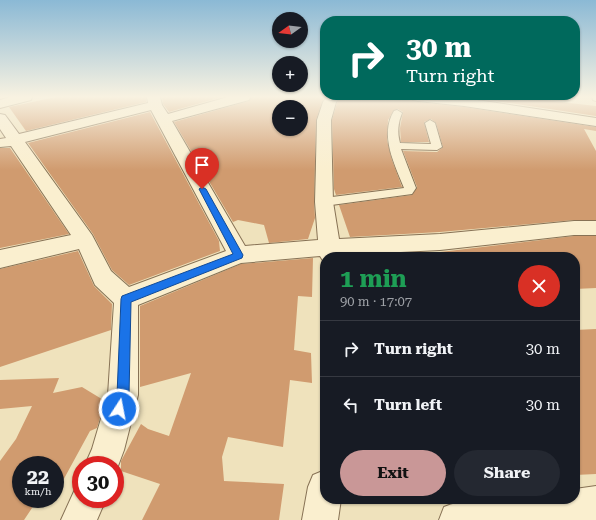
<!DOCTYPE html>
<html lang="en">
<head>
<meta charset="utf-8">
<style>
	body { margin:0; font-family:"Roboto Serif",serif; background:#242831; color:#f1f3f6; height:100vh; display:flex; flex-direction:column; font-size:15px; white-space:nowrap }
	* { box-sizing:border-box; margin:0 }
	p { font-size:13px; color:#9ea1a6 }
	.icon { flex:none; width:22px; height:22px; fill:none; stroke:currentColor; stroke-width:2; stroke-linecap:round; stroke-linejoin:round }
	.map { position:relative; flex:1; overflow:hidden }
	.side { position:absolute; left:320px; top:252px; width:260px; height:252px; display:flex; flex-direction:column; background:#171b24; border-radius:16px; box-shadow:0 1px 3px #0004 }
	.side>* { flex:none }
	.top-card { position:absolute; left:320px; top:16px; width:260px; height:84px; border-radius:16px; box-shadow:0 1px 3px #0004; background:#00695c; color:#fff; overflow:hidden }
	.needle { width:26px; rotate:255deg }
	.tools { position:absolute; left:272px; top:12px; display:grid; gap:8px }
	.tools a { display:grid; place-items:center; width:36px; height:36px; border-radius:50%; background:#171b24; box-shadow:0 1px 3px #0004; font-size:20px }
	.speed { position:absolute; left:12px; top:456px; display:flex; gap:8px; font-size:20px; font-weight:700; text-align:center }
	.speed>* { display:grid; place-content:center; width:52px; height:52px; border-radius:50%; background:#171b24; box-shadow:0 1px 3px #0004; line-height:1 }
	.speed small { font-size:10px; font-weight:400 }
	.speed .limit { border:6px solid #d22; background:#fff; color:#111 }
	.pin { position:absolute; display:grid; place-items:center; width:34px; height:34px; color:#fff; margin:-41px -17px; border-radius:50% 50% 50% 0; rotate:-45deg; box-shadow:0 0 4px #0007 }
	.pin .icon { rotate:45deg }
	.me { position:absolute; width:44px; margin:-22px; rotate:11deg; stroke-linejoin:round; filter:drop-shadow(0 0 3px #0008) }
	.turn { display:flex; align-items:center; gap:14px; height:84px; padding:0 20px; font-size:18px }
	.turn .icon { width:52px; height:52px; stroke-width:2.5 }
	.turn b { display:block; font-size:28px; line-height:34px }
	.round { display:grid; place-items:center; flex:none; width:42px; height:42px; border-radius:21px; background:#242831 }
	.head { display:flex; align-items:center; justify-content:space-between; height:68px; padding:0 20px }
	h1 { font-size:24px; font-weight:700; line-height:30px; color:#1e9e55 }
	.action { display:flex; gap:8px; margin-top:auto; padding:8px 20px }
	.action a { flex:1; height:46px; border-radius:24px; background:#c99797; color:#111; font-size:16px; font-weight:700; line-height:46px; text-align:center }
	.action a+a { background:#242831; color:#f1f3f6 }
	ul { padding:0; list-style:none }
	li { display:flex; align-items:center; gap:12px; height:56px; padding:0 20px; border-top:1px solid #363941 }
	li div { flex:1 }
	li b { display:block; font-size:15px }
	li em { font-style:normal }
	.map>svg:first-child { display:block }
	.building { fill:#d09b6f; fill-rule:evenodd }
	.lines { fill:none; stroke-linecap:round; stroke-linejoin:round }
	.service-casing { stroke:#877255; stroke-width:2 }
	.minor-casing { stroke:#877255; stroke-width:2 }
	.service { fill:#faefcf; fill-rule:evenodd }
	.minor { fill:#faefcf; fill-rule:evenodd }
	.route { fill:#1a73e8; stroke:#114b97 }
</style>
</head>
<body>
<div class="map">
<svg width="596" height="520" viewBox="0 0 596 520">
	<rect width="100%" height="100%" fill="#efe2bc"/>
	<g class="building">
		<polygon points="56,97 146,97 146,102 26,131 9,107"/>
		<polygon points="162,97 222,97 169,112 163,104"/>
		<path d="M251,97H325L322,102L316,120L314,202L315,218L308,239L269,243L264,225L238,220L233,222L174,122L249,101ZM279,107H301V129H279Z"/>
		<polygon points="341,97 411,97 413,101 418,102 464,107 596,127 596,131 584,129 596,151 596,220 574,220 440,232 350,237 339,205 412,195 417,187 403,151 437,152 443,147 436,123 431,119 424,122 429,142 401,142 400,128 403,112 398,109 394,110 388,120 387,140 392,160 402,187 336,195 334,189 332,120 337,103"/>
		<polygon points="469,97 516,97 596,106 596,116"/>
		<polygon points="150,112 219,241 220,251 129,285 112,270 93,234 28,143"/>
		<polygon points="0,148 10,148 69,234 0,248"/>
		<polygon points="574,236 596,236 596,288 575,289 575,257 359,257 358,256 440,252"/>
		<polygon points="78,251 94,286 112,304 111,330 0,367 0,269"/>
		<polygon points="313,258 312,297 298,296 294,350 311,353 312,383 290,380 283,447 228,437 222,457 224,481 284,484 279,520 142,520 160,484 121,471 121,461 141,424 148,429 169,436 191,373 140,387 140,306 241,264"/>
		<polygon points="596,329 596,474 575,475 575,330"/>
		<polygon points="59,378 53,393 82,387 105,401 97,428 90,431 60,486 55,484 55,465 21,465 21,499 38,499 24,520 0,520 0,461 16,439 32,406 0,409 0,380"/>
	</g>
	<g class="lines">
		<defs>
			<g id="service">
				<polygon points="592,97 596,97 596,101 593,100"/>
				<path d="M397,110L402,113C398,123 397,132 400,143L431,144L425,123L430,120L435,123L442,147L437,150L401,149L416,188L412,194L324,206L319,205L318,202L319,199L324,198L404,188C395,165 379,135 394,111Z"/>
			</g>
			<g id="minor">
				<polygon points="10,97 32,97 31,100 0,108 0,100"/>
				<path d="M147,97H160L162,105L168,114L228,97H250L249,100L172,121L245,246L318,240L315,202L317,120L323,102L327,97H340L336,102L331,120L333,202L339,239L440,234L574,221H596V235H574L440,250L342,255V257H325V264L320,256L241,263L138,305V395L124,450L115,474V465H85L92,449L108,395L114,303L95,285L79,249L0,268V250L71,235L11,146L0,147V139L6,138L0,129V114L5,115L19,134L148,103ZM151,110L226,251L129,287L111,271L92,235L25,142Z"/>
				<polygon points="412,97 464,98 596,118 596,126 464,106 418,101 413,100"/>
				<polygon points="325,470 325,499 341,499 338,520 302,520 308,487 313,475"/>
				<polygon points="81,484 81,499 106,499 97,520 61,520 76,487"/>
				<path d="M596,486V520H439L444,507C477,494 538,499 575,499V489Z"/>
			</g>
		</defs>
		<use href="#service" class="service-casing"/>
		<use href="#minor" class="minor-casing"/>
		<use href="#service" class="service"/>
		<use href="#minor" class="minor"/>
	</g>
	<linearGradient id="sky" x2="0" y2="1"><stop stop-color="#8bb9d5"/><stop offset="0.57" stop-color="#f8f2e1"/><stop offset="1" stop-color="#f8f2e1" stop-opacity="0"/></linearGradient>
	<rect width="596" height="170" fill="url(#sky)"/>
	<polygon class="route" points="202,187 206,189 243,255 242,258 131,302 129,395 124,413 119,415 115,413 113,409 117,395 121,299 122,296 233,254 199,189"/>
</svg>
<div class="tools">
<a><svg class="needle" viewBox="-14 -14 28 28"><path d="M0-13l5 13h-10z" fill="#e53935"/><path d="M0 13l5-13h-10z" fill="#9ea1a6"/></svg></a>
<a>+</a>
<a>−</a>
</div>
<div class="speed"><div>22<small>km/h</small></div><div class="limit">30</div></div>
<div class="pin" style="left:202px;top:189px;background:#d93025"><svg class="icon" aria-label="arrive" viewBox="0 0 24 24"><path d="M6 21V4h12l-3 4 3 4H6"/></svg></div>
<svg class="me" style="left:119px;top:409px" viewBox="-20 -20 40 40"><circle r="17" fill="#1a73e8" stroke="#fff" stroke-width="3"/><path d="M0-11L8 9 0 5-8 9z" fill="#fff"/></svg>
<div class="top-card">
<div class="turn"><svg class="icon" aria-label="right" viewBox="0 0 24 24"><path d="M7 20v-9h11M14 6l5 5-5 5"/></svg><div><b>30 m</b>Turn right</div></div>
</div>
<section class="side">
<div class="head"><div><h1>1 min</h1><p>90 m · 17:07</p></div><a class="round" style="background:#d93025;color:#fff"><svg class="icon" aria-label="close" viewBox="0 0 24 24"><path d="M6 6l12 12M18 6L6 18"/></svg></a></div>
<ul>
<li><svg class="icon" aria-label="right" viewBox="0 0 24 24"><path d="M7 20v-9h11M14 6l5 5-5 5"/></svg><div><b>Turn right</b></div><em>30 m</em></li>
<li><svg class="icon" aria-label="left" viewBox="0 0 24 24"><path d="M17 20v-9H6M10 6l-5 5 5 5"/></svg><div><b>Turn left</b></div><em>30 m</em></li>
</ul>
<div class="action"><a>Exit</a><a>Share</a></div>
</section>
</div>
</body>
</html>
